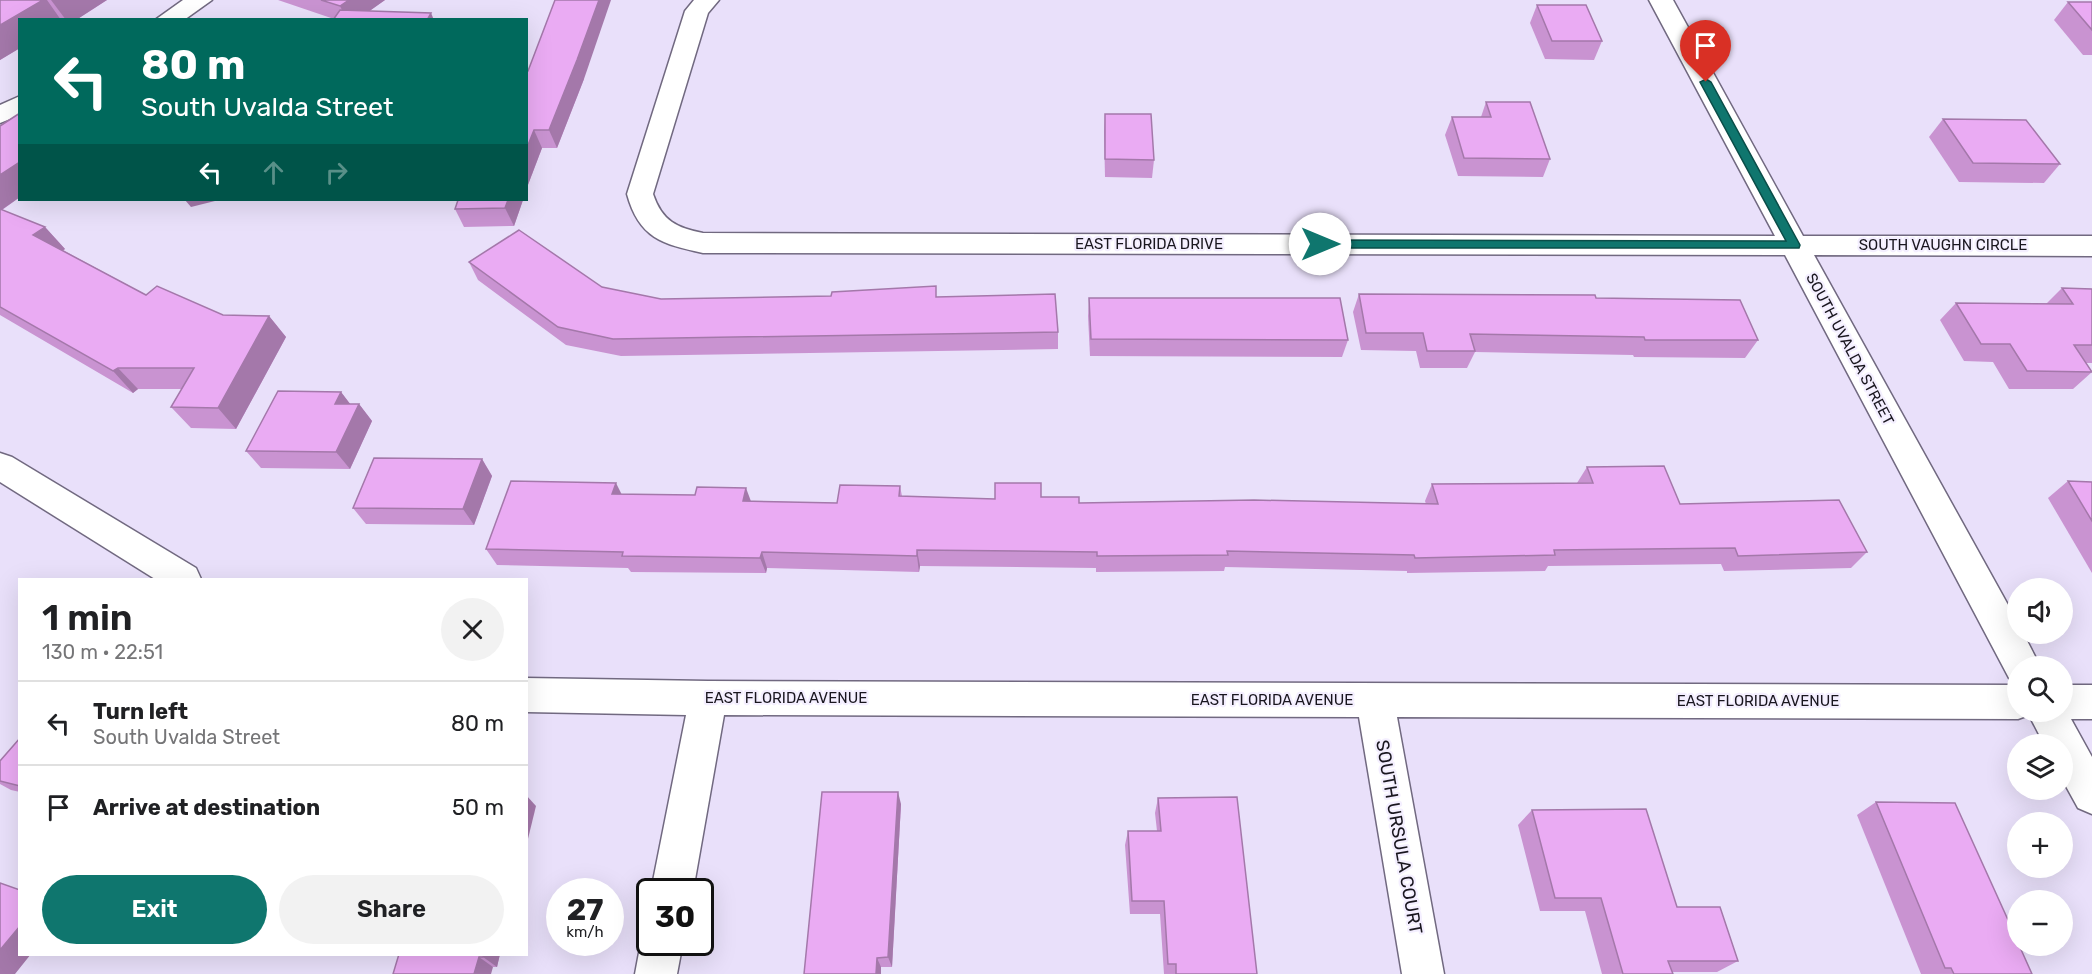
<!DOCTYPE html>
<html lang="en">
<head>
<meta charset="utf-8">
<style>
	body { margin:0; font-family:Rubik,sans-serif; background:#f2f2f2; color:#202124; height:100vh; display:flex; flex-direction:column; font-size:22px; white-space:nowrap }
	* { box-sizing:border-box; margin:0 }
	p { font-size:20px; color:#757577 }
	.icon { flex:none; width:33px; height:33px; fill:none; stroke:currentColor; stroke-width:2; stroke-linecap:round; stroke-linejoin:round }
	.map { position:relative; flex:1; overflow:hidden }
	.side { position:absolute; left:18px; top:578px; width:510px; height:378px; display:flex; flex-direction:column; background:#fff; border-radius:0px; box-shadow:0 6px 24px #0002 }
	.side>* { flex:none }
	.guide { position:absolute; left:18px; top:18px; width:510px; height:183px; border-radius:0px; box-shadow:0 6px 24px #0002; background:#00695c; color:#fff; overflow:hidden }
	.fabs { position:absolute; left:2007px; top:578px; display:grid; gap:12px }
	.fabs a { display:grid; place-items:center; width:66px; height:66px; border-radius:50%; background:#fff; box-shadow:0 6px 24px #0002; font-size:30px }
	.speed { position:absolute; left:546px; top:878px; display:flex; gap:12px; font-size:30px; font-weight:700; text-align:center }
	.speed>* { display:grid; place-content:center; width:78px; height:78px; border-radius:50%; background:#fff; box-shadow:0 6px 24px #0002; line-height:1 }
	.speed small { font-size:15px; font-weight:400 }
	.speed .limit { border:3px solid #111; border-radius:9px; background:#fff; color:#111 }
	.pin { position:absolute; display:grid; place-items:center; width:51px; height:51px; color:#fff; margin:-62px -26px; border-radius:50% 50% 50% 0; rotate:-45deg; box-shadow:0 0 6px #0007 }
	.pin .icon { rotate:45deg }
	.me { position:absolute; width:66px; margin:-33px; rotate:90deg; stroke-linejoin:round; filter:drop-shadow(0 0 4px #0008) }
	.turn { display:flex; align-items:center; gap:21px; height:126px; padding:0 24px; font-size:27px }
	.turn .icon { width:78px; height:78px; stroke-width:2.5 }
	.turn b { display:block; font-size:42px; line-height:51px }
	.lanes { display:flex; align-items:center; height:57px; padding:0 24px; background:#0003; justify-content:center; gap:30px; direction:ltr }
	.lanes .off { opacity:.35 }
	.round { display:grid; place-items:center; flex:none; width:63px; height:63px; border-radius:32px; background:#f2f2f2 }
	.summary { display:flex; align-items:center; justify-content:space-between; height:102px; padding:0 24px }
	h1 { font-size:36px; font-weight:600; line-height:45px }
	.action { display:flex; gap:12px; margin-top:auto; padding:12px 24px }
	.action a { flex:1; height:69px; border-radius:36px; background:#0f766e; color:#fff; font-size:24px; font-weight:600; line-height:69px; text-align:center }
	.action a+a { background:#f2f2f2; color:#202124 }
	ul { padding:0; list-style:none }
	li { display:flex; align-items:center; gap:18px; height:84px; padding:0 24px; border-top:2px solid #e0e0e0 }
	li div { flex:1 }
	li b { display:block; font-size:22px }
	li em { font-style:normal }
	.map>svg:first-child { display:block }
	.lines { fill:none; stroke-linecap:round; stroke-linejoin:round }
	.minor-casing { stroke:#716980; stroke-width:3 }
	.minor { fill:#fff; fill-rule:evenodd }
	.wall { fill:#c993d1 }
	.shaded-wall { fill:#a478aa }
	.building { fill:#eaabf3; stroke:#a478aa; stroke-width:1.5 }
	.route { fill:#0f766e; stroke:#0a4d48; stroke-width:1.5 }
	.labels { text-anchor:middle; stroke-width:4.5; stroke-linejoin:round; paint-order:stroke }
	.street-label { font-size:15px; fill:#19161f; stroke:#f4efff }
	.near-street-label { font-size:18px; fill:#19161f; stroke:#f4efff }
</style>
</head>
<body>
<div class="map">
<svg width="2092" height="974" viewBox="0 0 2092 974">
	<rect width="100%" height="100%" fill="#e9e0fa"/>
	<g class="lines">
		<defs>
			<g id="minor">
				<polygon points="183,0 212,0 184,20 155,20"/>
				<path d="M694,0H719L708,13L653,194C662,221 677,228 703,233L1775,236L1649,0H1673L1803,236H2092V256L1814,255L2018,623V633H2023L2040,666H2018V681L2009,678L1785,255L703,253C662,244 639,238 627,194L685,11Z"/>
				<polygon points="20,96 20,115 0,123 0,105"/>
				<polygon points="0,453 12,457 196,568 201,579 155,579 0,482"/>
				<polygon points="526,678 708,681 2018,685 2018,711 2062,711 2062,685 2092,685 2092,719 2071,719 2092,757 2092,814 2078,808 2062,779 2062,744 2044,744 2029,715 2018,719 1397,717 1444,974 1402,974 1359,717 724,715 693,891 651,891 686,715 526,712"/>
				<polygon points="650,926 650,942 683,942 677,974 635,974 641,942"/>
			</g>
		</defs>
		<use href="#minor" class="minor-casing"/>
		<use href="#minor" class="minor"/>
	</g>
	<g class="wall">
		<polygon points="0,0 107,0 76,20 20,20 20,48 0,60"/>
		<polygon points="278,0 385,0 369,11 334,19"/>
		<polygon points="2068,2 2092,2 2092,55 2083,55 2054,20"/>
		<polygon points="1537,5 1602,41 1594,60 1545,59 1530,23"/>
		<polygon points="526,71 584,79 557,148 542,148 526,190"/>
		<polygon points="1486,102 1550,159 1543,177 1458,176 1445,135 1452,117 1481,117"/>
		<polygon points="20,113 20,197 2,210 45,227 65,249 63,250 146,295 223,315 269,316 286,337 236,429 191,428 171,407 182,389 138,389 133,393 0,315 0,126"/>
		<polygon points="1105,114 1154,160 1152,178 1105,177 1104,132"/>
		<polygon points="1943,119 2060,164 2044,183 1959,182 1929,137"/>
		<polygon points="458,200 523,200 514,226 464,227 455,209"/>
		<polygon points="469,262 661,299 938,297 1058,332 1058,349 621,356 566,345 478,280"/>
		<polygon points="2062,288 2092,289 2092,363 2086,363 2092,372 2073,389 2009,389 1993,362 1964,361 1940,320 1956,303 2046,304"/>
		<polygon points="1359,294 1596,298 1758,340 1745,358 1634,357 1633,355 1475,352 1467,368 1420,368 1416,351 1361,350 1353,312"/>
		<polygon points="1089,298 1348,340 1342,357 1090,356 1088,316"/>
		<polygon points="341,392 350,404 359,404 372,421 350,469 261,468 246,451"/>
		<polygon points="482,459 492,476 474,525 366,524 353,508"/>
		<polygon points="1587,467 1680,504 1867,552 1851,568 1724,571 1721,564 1548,566 1545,571 1407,573 1407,571 1225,567 1224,571 1096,572 1096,568 920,566 919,572 767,568 766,573 631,572 628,568 497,565 486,549 621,494 751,501 837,503 900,486 902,496 995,499 1041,497 1079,503 1426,504 1425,501 1432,484 1577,483"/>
		<polygon points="2068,481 2092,482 2092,573 2048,498"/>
		<polygon points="20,738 20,792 11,790 0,784 0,761"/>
		<polygon points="1158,798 1257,974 1164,974 1160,914 1130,914 1125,845 1128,831 1157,831 1155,813"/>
		<polygon points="1876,802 2032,974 1921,974 1857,815"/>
		<polygon points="901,804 892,967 881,967 881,974 804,974"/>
		<polygon points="1532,810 1677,907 1738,961 1717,972 1672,972 1673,974 1602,974 1585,911 1540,911 1518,825"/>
		<polygon points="399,954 500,954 497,967 493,967"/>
	</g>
	<g class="shaded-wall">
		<polygon points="43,0 47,0 61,20 20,20 20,48 0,60 0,25"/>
		<polygon points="51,0 107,0 76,20 66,20"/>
		<polygon points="349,0 385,0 357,20 347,20 340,6"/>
		<polygon points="599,0 611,0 584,79 557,148 549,130"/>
		<polygon points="431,13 434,20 427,20"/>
		<polygon points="534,130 542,148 526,190 526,150"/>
		<polygon points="20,162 20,197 0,211 0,175"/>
		<polygon points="185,200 219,200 191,207"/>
		<polygon points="508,200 523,200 514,226 505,208"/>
		<polygon points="45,227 65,249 54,257 33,235"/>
		<polygon points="269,316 286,337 236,429 218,408"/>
		<polygon points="118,368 138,389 133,393 113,371"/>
		<polygon points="341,392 354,409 335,404"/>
		<polygon points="359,404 372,421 350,469 336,452"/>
		<polygon points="482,459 492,476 474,525 463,509"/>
		<polygon points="616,483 624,499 612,494"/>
		<polygon points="746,488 752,504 743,501"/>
		<polygon points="917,550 920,566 919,572 917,556"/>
		<polygon points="762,552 767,568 766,573 760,558"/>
		<polygon points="898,792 901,804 892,967 888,957"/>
		<polygon points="526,795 536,806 526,847"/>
		<polygon points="20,926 20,954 31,954 15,974 0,974 0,950"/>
		<polygon points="484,954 500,954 497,967 483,957"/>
		<polygon points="479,957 493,967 491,974 474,974"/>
		<polygon points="877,958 881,967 881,974 876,974"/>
	</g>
	<g class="building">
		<polygon points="0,0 43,0 0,25"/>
		<polygon points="321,0 349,0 340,6"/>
		<polygon points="555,0 599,0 577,60 549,130 534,130 526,150 526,71 528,71"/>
		<polygon points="2068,2 2092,2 2092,30"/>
		<polygon points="1537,5 1586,5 1602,41 1552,41"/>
		<polygon points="340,10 431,13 427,20 333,20"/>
		<polygon points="1486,102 1530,102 1550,159 1464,158 1452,117 1491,117"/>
		<polygon points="20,113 20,162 0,175 0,126"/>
		<polygon points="1105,114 1151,114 1154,160 1105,159"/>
		<polygon points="1943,119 2026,120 2060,164 1973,163"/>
		<polygon points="458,200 508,200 505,208 455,209"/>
		<polygon points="0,209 45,227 33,235 146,295 157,286 223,315 269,316 218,408 171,407 194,368 118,368 113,371 0,307"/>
		<polygon points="519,230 602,287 661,299 831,296 832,292 936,286 936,297 1055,294 1058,332 613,339 558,327 469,262"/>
		<polygon points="2062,288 2092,289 2092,345 2074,345 2092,372 2027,371 2010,344 1981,344 1956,303 2073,304"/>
		<polygon points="1359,294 1595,295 1596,298 1740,300 1758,340 1645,340 1644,337 1470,334 1475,351 1427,351 1423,333 1366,333"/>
		<polygon points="1089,298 1340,298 1348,340 1091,339"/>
		<polygon points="278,391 341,392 335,404 359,404 336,452 246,451"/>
		<polygon points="374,458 482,459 463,509 353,508"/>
		<polygon points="1664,466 1680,504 1839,500 1867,552 1738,556 1735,548 1554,550 1555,555 1415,558 1414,555 1227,551 1228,555 1097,556 1097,552 917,550 917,556 762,552 760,558 622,556 623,552 486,549 511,481 616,483 612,494 695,495 697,487 746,488 743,501 837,503 840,485 900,486 899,496 995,499 995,483 1041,483 1041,497 1079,497 1079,503 1254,500 1438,504 1432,484 1593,483 1587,467"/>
		<polygon points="2068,481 2092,482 2092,521"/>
		<polygon points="20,738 20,786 0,781 0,761"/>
		<polygon points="822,792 898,792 888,957 877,958 876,974 804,974"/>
		<polygon points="1237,797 1257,974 1176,974 1176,964 1168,964 1164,901 1132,901 1128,831 1161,831 1158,798"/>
		<polygon points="1876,802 1955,803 2018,942 2018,945 2019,945 2032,974 1954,974 1951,968 1945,968"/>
		<polygon points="1646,809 1677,907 1720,907 1738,961 1668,961 1673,974 1623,974 1601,898 1555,898 1532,810"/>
		<polygon points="0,883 20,890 20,926 0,950"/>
		<polygon points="399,954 484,954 483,957 479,957 474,974 393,974"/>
	</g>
	<polygon class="route" points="1706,79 1711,82 1800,245 1799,248 1320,248 1314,244 1320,240 1786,241 1700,82"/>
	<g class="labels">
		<g class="street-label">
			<text x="1149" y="249">EAST FLORIDA DRIVE</text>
			<text x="1943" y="250">SOUTH VAUGHN CIRCLE</text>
			<text transform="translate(1850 349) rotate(62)" y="5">SOUTH UVALDA STREET</text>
			<text x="786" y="703">EAST FLORIDA AVENUE</text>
			<text x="1272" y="705">EAST FLORIDA AVENUE</text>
			<text x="1758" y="706">EAST FLORIDA AVENUE</text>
		</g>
		<g class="near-street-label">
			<text transform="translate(1399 837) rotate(80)" y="6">SOUTH URSULA COURT</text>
		</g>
	</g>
</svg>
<div class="fabs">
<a><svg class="icon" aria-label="sound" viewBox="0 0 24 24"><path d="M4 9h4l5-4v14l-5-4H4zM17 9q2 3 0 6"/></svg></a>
<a><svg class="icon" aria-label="search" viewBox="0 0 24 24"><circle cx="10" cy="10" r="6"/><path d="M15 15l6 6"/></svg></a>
<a><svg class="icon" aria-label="layers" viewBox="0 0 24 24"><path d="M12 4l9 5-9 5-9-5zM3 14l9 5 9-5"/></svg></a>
<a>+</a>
<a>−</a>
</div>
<div class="speed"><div>27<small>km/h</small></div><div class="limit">30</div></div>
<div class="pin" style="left:1706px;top:82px;background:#d93025"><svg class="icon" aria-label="arrive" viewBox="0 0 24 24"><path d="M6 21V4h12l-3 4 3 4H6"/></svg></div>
<svg class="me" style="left:1320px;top:244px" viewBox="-20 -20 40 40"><circle r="19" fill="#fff"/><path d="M0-13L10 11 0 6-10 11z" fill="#0f766e"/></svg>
<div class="guide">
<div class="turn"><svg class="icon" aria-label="left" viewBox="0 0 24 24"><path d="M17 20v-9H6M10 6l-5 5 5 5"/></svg><div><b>80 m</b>South Uvalda Street</div></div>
<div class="lanes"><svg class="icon" aria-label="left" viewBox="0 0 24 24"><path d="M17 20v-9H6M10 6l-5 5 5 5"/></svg><svg class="icon off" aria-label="ahead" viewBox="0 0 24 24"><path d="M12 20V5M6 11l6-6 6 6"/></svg><svg class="icon off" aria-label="right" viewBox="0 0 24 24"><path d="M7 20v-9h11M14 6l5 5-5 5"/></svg></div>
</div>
<section class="side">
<div class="summary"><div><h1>1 min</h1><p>130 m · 22:51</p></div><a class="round"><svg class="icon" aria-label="close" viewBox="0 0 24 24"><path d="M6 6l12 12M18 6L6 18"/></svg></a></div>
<ul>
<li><svg class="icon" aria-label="left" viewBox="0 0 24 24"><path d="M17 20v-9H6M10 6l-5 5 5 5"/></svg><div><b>Turn left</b><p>South Uvalda Street</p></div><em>80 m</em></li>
<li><svg class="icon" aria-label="arrive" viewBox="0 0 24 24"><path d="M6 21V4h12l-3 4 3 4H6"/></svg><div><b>Arrive at destination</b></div><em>50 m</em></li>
</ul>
<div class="action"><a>Exit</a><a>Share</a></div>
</section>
</div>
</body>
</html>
